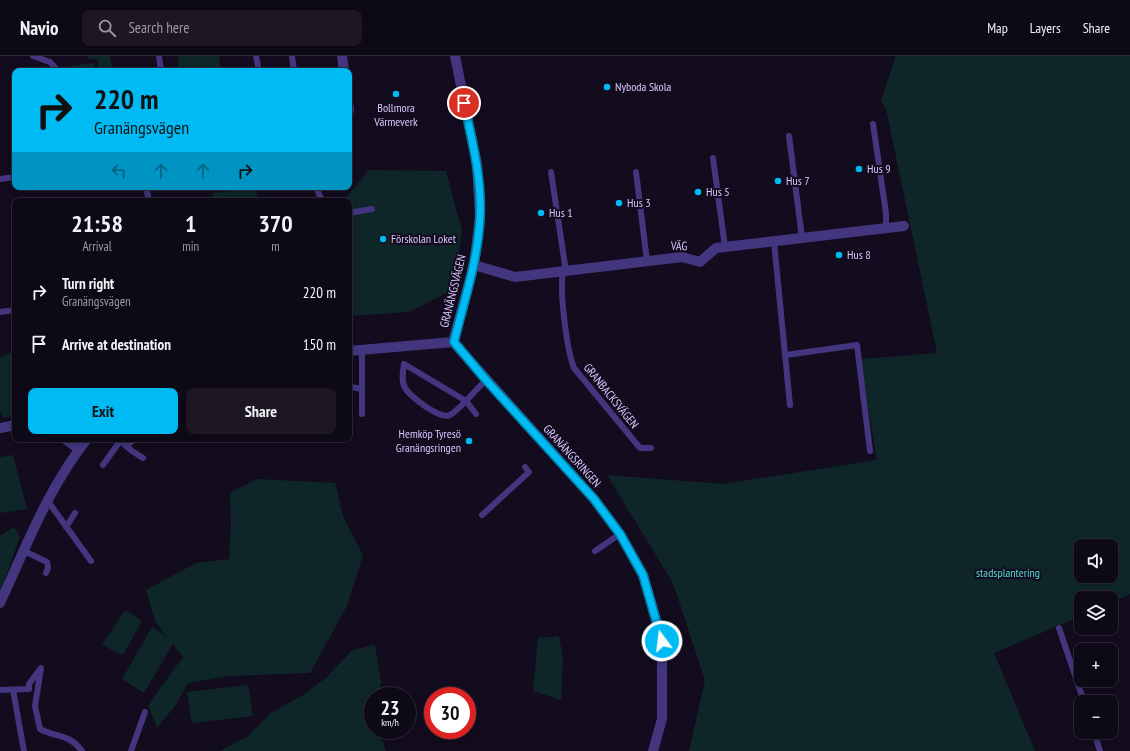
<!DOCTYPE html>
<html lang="en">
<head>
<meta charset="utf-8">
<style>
	body { margin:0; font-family:"PT Sans Narrow",sans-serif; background:#1c1723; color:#f1f3f6; height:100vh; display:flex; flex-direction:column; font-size:15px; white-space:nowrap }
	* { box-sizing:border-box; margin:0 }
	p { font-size:13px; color:#9b9aa1 }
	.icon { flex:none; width:22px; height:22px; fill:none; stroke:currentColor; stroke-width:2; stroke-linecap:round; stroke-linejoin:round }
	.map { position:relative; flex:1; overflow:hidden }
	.drawer { position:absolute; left:12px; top:142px; width:340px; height:244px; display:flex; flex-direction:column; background:#0e0916; border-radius:8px; box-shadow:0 2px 6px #0003,0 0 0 1px #2e2a35 }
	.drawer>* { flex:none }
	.hud { position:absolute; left:12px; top:12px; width:340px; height:122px; border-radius:8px; box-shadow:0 2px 6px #0003,0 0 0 1px #2e2a35; background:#00baf4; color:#111; overflow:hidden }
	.controls { position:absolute; left:1074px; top:483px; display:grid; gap:8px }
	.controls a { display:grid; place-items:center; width:44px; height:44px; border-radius:8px; background:#0e0916; box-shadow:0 2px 6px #0003,0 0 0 1px #2e2a35; font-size:20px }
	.speed { position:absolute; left:364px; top:631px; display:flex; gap:8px; font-size:20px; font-weight:700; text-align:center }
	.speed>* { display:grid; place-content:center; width:52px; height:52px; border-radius:50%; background:#0e0916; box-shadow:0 2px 6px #0003,0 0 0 1px #2e2a35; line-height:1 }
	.speed small { font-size:10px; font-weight:400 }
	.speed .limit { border:6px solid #d22; background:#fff; color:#111 }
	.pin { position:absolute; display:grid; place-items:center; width:34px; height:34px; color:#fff; margin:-17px; border:2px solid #fff; border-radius:50%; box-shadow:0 1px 4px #0007 }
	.me { position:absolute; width:44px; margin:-22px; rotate:345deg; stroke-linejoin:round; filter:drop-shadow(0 0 3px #0008) }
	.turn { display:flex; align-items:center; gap:14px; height:84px; padding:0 16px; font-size:18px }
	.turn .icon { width:52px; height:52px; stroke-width:2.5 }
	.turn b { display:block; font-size:28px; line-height:34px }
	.lanes { display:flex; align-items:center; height:38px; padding:0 16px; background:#0003; justify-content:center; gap:20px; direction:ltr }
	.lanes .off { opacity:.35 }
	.eta { display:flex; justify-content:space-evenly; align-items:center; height:68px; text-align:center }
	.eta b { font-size:24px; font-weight:700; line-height:28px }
	.button { display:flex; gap:8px; margin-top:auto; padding:8px 16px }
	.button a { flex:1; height:46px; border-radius:8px; background:#00baf4; color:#111; font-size:16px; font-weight:700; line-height:46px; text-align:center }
	.button a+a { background:#1c1723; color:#f1f3f6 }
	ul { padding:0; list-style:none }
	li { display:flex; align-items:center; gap:12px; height:52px; padding:0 16px }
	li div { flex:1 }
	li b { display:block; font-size:15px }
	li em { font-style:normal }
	header { display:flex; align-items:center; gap:24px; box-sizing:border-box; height:56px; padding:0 20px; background:#0e0916; border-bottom:1px solid #2e2a35 }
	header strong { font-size:19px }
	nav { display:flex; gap:22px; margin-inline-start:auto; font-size:14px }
	.search { width:280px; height:36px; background:#1c1723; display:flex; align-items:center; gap:10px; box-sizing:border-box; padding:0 14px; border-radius:8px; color:#9b9aa1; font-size:15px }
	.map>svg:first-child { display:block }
	.green { fill:#0f2628; fill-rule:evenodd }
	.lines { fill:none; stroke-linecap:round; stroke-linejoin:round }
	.service { stroke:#43367e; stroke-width:6 }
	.minor { stroke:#43367e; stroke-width:10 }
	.route-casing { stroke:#00799f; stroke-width:10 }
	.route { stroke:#00baf4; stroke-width:7 }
	.poi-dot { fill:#00baf4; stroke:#120c1e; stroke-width:1.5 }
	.labels { text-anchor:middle; stroke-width:4; stroke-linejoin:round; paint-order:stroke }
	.poi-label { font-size:12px; fill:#d7c9ff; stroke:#120c1e; text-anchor:start }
	.street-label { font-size:12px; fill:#d7c9ff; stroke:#120c1e }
	.park-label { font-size:12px; fill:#55dfcf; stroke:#120c1e }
</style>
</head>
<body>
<header>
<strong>Navio</strong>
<div class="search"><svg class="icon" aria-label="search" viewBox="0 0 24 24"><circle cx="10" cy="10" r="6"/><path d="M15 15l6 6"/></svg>Search here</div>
<nav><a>Map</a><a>Layers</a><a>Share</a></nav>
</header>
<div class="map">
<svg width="1130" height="695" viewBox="0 0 1130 695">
	<rect width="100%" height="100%" fill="#120c1e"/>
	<g class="green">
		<polygon points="88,0 110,0 113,15 99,15 98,3 88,3"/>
		<polygon points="178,0 219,0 220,15 179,15"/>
		<path d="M896,0H1130V538L1111,547V542H1081V560L994,597L1035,695H689L705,624L673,527L607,419L723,428L877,404L860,303L937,297L886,53L881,44ZM1081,490H1111V520H1081Z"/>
		<polygon points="94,7 95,15 72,15 71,10"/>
		<polygon points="369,114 446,115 462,175 454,233 409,256 349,260 349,145 343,145"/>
		<polygon points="256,133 258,145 214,145 212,137"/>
		<polygon points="15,294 15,359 4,362 0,356 0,302"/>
		<polygon points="13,399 27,453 0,457 0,401"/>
		<polygon points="257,423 335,427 343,460 363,499 347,550 310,617 229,620 188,627 175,650 157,672 148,649 183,601 173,588 144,637 122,623 152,571 166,580 155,565 146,534 196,507 229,503 231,468 230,437"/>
		<polygon points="14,471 20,481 0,536 0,480"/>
		<polygon points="125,554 142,565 123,599 102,589"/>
		<polygon points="559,580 563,601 561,644 533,635 538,582"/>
		<polygon points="375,589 381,627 379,640 373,640 373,674 379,674 386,695 220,695 248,680 271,657 303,639 326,622 352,594"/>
		<polygon points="248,629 253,660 192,667 187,636"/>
	</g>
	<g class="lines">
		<g class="service">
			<polyline points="33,0 50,6 58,15"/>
			<polyline points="159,0 161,15"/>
			<polyline points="256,0 259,15"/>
			<polyline points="292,0 294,15"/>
			<polyline points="873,68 886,157 886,171"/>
			<polyline points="789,80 802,182"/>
			<polyline points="713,102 725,191"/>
			<path d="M551,116L565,209C557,225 567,294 574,312L640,392H651"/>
			<polyline points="636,116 647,205"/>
			<polyline points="0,123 15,121"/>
			<polyline points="146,131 149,145"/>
			<polyline points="316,131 322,145"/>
			<polyline points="349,157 372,153"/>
			<polyline points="774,186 790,349"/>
			<polyline points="0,256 15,254"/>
			<polyline points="362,294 362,358"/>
			<polyline points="786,299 857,289 870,395"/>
			<polyline points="351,331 362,333"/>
			<path d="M476,358L466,345L404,308C403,315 401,325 405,332C411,341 440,364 450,359C460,354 477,332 486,324"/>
			<polyline points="118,383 132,395 143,402"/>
			<polyline points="126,390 135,383"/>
			<polyline points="103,409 120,385"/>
			<polyline points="47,444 91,505"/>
			<polyline points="482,459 529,416 525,411"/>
			<polyline points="66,471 75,457"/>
			<polyline points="24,495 47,506 48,512 46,517"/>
			<polyline points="595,495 620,478"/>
			<polyline points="1059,572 1084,646"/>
			<path d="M41,612L35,650L40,673C57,682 70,678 82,695"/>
			<polyline points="0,634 29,633 29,628 40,613"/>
			<polyline points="13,634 24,695"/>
			<polyline points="1094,676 1100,695"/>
			<polyline points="131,695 145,656"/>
		</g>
		<g class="minor">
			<polyline points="342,0 344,15"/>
			<polyline points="349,51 349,55"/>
			<polyline points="474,209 515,221 682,201 700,206 716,192 904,170"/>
			<polyline points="453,286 594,443 620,478 643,519 662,585 662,663 653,695"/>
			<polyline points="453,286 474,209 480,161 477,109 455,0"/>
			<polyline points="349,295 453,286"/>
			<polyline points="0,372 15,369"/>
			<polyline points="65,383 79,393"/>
			<path d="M0,547C27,489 47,434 87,383"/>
		</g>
	</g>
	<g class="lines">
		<defs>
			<path id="route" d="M464,47C472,84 482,123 480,161C478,204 464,245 454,286L486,324L594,443L620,478L643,519L662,585"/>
		</defs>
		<use href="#route" class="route-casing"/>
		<use href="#route" class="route"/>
	</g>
	<g class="poi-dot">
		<circle cx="607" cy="31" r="4"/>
		<circle cx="396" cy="38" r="4"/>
		<circle cx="859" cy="113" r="4"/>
		<circle cx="778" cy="125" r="4"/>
		<circle cx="698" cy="136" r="4"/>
		<circle cx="619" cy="147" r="4"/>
		<circle cx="541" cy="157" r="4"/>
		<circle cx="383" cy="183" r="4"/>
		<circle cx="839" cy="199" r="4"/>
		<circle cx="469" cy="385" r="4"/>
	</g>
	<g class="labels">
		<g class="poi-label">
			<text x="615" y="35">Nyboda Skola</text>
			<text x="396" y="56" text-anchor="middle">Bollmora<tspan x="396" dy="14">Värmeverk</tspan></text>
			<text x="867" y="117">Hus 9</text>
			<text x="786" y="129">Hus 7</text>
			<text x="706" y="140">Hus 5</text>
			<text x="627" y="151">Hus 3</text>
			<text x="549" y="161">Hus 1</text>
			<text x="391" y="187">Förskolan Loket</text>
			<text x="847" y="203">Hus 8</text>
			<text x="461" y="382" text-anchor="end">Hemköp Tyresö<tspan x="461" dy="14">Granängsringen</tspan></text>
		</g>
		<g class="street-label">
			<text transform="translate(679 190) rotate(2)" y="4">VÄG</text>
			<text transform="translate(453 235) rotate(-76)" y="4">GRANÄNGSVÄGEN</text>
			<text transform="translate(611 340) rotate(51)" y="4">GRANBACKSVÄGEN</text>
			<text transform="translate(572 400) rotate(48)" y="4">GRANÄNGSRINGEN</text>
		</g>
		<g class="park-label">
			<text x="1008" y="521">stadsplantering</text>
		</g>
	</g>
</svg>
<div class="controls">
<a><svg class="icon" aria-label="sound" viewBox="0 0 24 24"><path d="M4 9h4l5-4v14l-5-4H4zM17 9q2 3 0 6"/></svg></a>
<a><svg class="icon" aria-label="layers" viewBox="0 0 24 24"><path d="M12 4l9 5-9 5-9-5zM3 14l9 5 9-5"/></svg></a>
<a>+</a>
<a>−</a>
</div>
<div class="speed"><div>23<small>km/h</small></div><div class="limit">30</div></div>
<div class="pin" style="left:464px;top:47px;background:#d93025"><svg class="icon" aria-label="arrive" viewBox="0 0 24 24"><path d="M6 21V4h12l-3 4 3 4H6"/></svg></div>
<svg class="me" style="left:662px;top:585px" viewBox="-20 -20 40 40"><circle r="17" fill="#00baf4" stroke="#fff" stroke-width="3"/><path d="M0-11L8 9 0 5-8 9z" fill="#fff"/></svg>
<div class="hud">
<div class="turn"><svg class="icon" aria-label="right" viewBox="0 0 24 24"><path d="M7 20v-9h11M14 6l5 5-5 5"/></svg><div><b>220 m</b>Granängsvägen</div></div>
<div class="lanes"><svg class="icon off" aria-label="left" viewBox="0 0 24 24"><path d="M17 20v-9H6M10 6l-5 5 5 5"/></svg><svg class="icon off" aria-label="ahead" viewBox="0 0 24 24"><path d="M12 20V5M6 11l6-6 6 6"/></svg><svg class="icon off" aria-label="ahead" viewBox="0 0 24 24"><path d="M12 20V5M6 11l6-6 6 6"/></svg><svg class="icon" aria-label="right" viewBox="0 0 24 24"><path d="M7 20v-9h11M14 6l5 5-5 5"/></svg></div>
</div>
<section class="drawer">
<div class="eta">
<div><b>21:58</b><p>Arrival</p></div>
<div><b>1</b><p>min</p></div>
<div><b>370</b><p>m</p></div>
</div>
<ul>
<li><svg class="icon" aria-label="right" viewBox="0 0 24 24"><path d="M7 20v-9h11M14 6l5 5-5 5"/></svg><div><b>Turn right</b><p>Granängsvägen</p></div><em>220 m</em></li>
<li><svg class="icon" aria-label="arrive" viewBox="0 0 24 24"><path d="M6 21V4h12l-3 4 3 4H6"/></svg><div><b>Arrive at destination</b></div><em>150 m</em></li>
</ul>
<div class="button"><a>Exit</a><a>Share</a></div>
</section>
</div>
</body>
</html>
